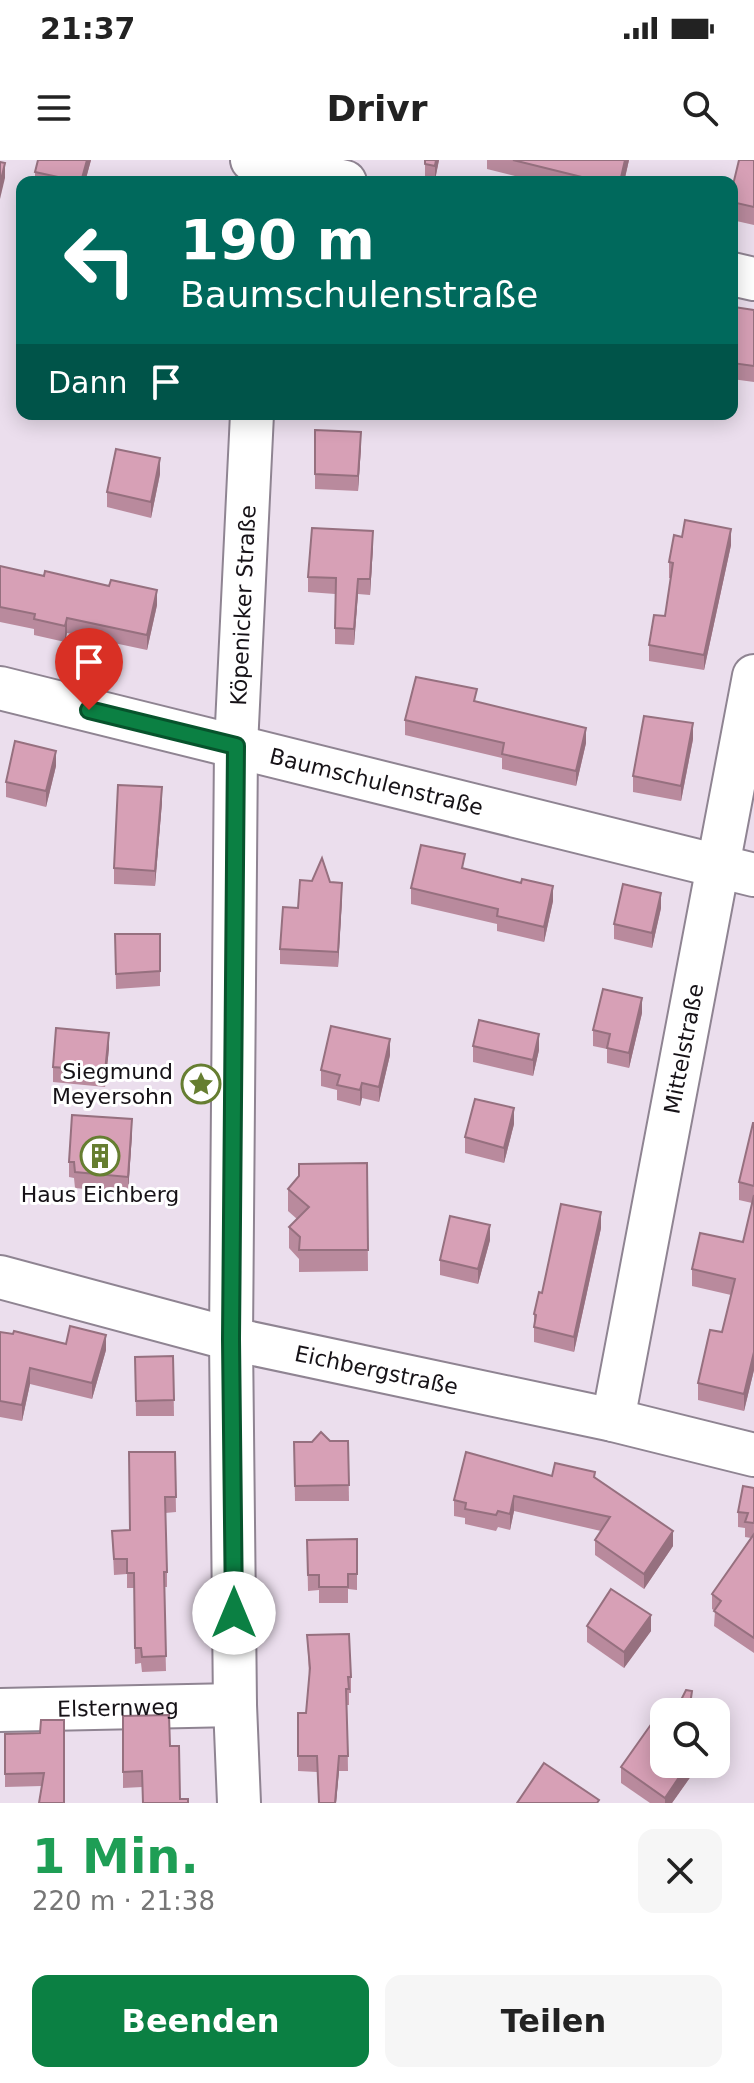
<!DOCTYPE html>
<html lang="de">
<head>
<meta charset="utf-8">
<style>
	body { margin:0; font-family:"DejaVu Sans",sans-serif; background:#f6f6f6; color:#222; height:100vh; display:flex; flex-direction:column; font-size:30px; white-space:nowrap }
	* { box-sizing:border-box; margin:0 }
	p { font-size:26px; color:#767676 }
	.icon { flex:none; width:44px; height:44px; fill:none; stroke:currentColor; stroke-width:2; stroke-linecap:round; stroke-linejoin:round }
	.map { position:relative; height:1643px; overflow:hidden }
	.sheet { display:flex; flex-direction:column; background:#fff; flex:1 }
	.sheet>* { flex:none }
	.banner { position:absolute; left:16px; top:16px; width:722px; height:244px; border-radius:16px; box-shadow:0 4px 20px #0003; background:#00695c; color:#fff; overflow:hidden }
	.controls { position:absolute; left:650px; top:1538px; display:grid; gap:16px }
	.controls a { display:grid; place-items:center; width:80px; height:80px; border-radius:16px; background:#fff; box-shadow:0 4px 20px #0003; font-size:40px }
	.pin { position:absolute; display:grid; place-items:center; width:68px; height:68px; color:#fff; margin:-82px -34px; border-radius:50% 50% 50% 0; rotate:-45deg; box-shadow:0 0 8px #0007 }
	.pin .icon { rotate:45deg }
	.me { position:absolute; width:88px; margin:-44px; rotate:0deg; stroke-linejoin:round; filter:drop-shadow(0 0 6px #0008) }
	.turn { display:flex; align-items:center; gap:28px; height:168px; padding:0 32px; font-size:36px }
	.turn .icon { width:104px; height:104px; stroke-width:2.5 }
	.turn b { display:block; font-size:56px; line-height:68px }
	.then { display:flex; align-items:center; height:76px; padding:0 32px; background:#0003; gap:16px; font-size:30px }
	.round { display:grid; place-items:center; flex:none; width:84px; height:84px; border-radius:16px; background:#f6f6f6 }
	.head { display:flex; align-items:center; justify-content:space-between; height:136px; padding:0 32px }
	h1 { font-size:48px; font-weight:700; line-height:60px; color:#1e9e55 }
	.cta { display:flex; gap:16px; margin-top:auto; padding:16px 32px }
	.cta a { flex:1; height:92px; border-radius:16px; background:#0b8043; color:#fff; font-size:32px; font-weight:700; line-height:92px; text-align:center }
	.cta a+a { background:#f6f6f6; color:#222 }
	.status { display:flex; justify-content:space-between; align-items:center; height:56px; padding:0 40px; background:#fff; direction:ltr }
	.status svg { height:22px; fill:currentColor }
	header { display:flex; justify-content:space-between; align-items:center; height:104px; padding:0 32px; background:#fff; font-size:36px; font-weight:700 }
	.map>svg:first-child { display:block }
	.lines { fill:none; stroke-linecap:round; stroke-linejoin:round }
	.minor-casing { stroke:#8f8492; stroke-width:46 }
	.minor { stroke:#fff; stroke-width:42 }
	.wall { fill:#b98a9d }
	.shaded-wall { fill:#96707f }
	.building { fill:#d7a0b6; stroke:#96707f; stroke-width:2 }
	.route-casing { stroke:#07532c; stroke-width:20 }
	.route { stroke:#0b8043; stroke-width:14 }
	.labels { text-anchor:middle; stroke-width:6; stroke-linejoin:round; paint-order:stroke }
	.street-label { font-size:22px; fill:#161217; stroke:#fff }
	.poi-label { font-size:22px; fill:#161217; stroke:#fff; text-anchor:end }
</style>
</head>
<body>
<div class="status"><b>21:37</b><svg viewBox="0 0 49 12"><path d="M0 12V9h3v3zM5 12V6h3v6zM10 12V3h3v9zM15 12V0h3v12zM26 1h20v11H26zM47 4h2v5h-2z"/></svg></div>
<header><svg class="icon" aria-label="menu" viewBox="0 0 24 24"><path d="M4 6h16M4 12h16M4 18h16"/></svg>Drivr<svg class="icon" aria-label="search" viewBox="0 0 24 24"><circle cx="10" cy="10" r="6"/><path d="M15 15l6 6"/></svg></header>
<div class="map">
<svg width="754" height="1643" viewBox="0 0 754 1643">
	<rect width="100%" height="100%" fill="#ebdeed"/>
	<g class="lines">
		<defs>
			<g id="minor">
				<polyline points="252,0 345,22"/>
				<polyline points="732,114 754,119"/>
				<path id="s1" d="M0,528L754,715"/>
				<path id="s2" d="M0,1117L231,1179L613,1260L754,1295"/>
				<path id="s3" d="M613,1260L754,516"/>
				<path id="s4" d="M0,1550L235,1545"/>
				<path id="s5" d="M239,1643L235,1545L231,1179L236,586L252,254"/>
			</g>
		</defs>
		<use href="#minor" class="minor-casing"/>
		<use href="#minor" class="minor"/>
	</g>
	<g class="wall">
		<polygon points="91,0 85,22 35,22 35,12"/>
		<polygon points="425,0 439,0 435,20 425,19"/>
		<polygon points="487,0 629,0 624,22 539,22 487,9"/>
		<polygon points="754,0 754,65 732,60 732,29"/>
		<polygon points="754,150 754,222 732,219 732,157"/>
		<polygon points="315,270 361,287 358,331 315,329"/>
		<polygon points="160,314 151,358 107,347 107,332"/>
		<polygon points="682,377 731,385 704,510 649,501 649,485 665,456 671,418 669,418 669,402"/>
		<polygon points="373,386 370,435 358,434 354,485 335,484 335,434 308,432 308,417"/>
		<polygon points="0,406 157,445 147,490 67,473 65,482 34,475 34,469 0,462"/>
		<polygon points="477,542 586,583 576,626 502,609 502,598 405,575 405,560"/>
		<polygon points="693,579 681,641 633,632 633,616"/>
		<polygon points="56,606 46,647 6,637 6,622"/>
		<polygon points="162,642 155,726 114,724 114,708"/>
		<polygon points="465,709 521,723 553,741 544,782 497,771 497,764 411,744 411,728"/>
		<polygon points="330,722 342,738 338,807 280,804 280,789"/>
		<polygon points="661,748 652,788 614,779 614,764"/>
		<polygon points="115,774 160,774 160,826 116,829"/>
		<polygon points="642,853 629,908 607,903 607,889 593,886 593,870"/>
		<polygon points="473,886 539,890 533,916 473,902"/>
		<polygon points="109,888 105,927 53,922 53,907"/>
		<polygon points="390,895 379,942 362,938 360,946 337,940 337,930 321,926 321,910"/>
		<polygon points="754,963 754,1210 744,1251 698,1240 698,1223 722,1172 731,1135 692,1126 692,1109 743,1082 752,1043 739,1040 739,1022"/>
		<polygon points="514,964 504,1003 465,993 465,977"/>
		<polygon points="132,974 128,1033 75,1028 74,1018 69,1017 69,1002"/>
		<polygon points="367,1003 368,1111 299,1112 299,1099 289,1088 289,1067 297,1059 288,1051 288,1029"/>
		<polygon points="601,1068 574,1192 534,1182 534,1154 542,1133"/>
		<polygon points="490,1080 478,1124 440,1115 440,1100"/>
		<polygon points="0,1172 106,1190 92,1239 30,1224 22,1261 0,1257"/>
		<polygon points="173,1196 174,1256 136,1256 135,1197"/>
		<polygon points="348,1281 349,1341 295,1341 294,1282"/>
		<polygon points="175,1292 176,1352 165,1353 167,1412 167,1427 164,1427 166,1511 142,1512 141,1503 135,1504 134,1428 127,1428 127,1414 114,1415 112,1371 129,1370"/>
		<polygon points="552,1316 595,1318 673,1386 644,1429 595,1395 595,1380 601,1371 514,1351 510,1370 498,1367 496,1371 465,1364 465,1358 454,1356 454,1340"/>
		<polygon points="754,1328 754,1493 714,1466 715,1451 712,1449 712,1434 751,1378 745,1377 745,1368 738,1367 738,1352"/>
		<polygon points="357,1379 357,1430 348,1429 348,1443 319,1443 319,1430 308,1431 307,1380"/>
		<polygon points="587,1466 651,1471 624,1508 587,1482"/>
		<polygon points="307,1475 351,1517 351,1533 349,1533 349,1545 347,1545 348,1611 339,1611 336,1643 319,1643 317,1612 298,1611 298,1553 306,1553 309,1515"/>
		<polygon points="123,1556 170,1586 180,1639 142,1627 123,1628"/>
		<polygon points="64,1560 42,1626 5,1627 5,1574 40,1573"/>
		<polygon points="696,1604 696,1609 672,1643 650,1643 621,1623 621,1607"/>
	</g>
	<g class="shaded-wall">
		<polygon points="87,0 91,0 85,22 81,22"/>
		<polygon points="436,0 439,0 435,20 435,6"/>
		<polygon points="625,0 629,0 624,22 620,22"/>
		<polygon points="5,3 5,18 0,39 0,24"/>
		<polygon points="361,272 361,287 358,331 358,316"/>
		<polygon points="160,298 160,314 151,358 151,342"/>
		<polygon points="731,369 731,385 704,510 704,495"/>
		<polygon points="373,371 373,386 370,435 370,419"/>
		<polygon points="358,419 358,434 354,485 354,469"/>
		<polygon points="157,430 157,445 147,490 147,475"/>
		<polygon points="67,458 67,473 65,482 65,466"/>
		<polygon points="693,563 693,579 681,641 681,626"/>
		<polygon points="586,568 586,583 576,626 576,611"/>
		<polygon points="56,591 56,606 46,647 46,631"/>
		<polygon points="162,627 162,642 155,726 155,711"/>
		<polygon points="342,723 342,738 338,807 338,792"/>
		<polygon points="553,726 553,741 544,782 544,767"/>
		<polygon points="661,733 661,748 652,788 652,773"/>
		<polygon points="642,838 642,853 629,908 629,893"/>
		<polygon points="109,873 109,888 105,927 105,911"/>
		<polygon points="539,874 539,890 533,916 533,900"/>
		<polygon points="390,879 390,895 379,942 379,927"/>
		<polygon points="362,923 362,938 360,946 360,930"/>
		<polygon points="514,948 514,964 504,1003 504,988"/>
		<polygon points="132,959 132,974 128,1033 128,1017"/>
		<polygon points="601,1052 601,1068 574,1192 574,1177"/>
		<polygon points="490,1065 490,1080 478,1124 478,1109"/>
		<polygon points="106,1175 106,1190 92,1239 92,1223"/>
		<polygon points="754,1192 754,1210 744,1251 744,1234"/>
		<polygon points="30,1208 30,1224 22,1261 22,1245"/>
		<polygon points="514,1336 514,1351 510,1370 510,1354"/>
		<polygon points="673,1371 673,1386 644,1429 644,1414"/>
		<polygon points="651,1455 651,1471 624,1508 624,1492"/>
		<polygon points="339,1596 339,1611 336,1643 335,1643"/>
		<polygon points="688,1604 696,1604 696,1609 672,1643 665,1643 665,1638"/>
	</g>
	<g class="building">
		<polygon points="38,0 87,0 81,22 35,12"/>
		<polygon points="425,0 436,0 435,6 425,4"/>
		<polygon points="513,0 625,0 620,22 602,22"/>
		<polygon points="739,0 754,0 754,47 732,42 732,29"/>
		<polygon points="0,2 5,3 0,24"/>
		<polygon points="734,147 754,150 754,206 732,203 732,157"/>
		<polygon points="315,270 361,272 358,316 315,314"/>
		<polygon points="116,289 160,298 151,342 107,332"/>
		<polygon points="685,360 731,369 704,495 649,485 654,455 665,456 673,403 669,402 674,375 682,377"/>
		<polygon points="312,368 373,371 370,419 358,419 354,469 335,468 336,418 308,417"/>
		<polygon points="0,406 44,416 45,411 109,426 111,420 157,430 147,475 67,458 65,466 34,459 35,454 0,447"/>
		<polygon points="416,517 477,529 474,541 586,568 576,611 502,594 504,583 405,560"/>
		<polygon points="644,556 693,563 681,626 633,616"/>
		<polygon points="15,581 56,591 46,631 6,622"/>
		<polygon points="118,625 162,627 155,711 114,708"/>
		<polygon points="421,685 465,694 462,708 521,723 522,719 553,726 544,767 497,756 498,749 411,728"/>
		<polygon points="322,698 330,722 342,723 338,792 280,789 283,747 298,748 300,720 312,721"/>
		<polygon points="623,724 661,733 652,773 614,764"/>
		<polygon points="115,774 160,774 160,811 116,814"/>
		<polygon points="603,829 642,838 629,893 607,888 610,874 593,870"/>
		<polygon points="479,860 539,874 533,900 473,886"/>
		<polygon points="331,866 390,879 379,927 362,923 360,930 337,925 340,915 321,910"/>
		<polygon points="56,868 109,873 105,911 53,907"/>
		<polygon points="475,939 514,948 504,988 465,977"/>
		<polygon points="72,955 132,959 128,1017 75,1012 74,1002 69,1002"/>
		<polygon points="753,963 754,963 754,1026 739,1022"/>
		<polygon points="367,1003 368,1090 299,1090 300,1077 289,1067 309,1047 288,1029 299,1016 299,1004"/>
		<polygon points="754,1035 754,1192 744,1234 698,1223 710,1170 722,1172 735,1119 692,1109 700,1073 743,1082"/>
		<polygon points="561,1044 601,1052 574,1177 534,1167 536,1155 534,1154 539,1132 542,1133"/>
		<polygon points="450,1056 490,1065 478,1109 440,1100"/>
		<polygon points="70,1166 106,1175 92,1223 30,1208 22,1245 0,1241 0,1172 13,1174 14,1171 66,1184"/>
		<polygon points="173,1196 174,1240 136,1241 135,1197"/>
		<polygon points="321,1272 330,1281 348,1281 349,1325 295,1326 294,1282 312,1282"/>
		<polygon points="129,1292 175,1292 176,1337 165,1337 167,1412 164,1412 166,1496 142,1497 141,1488 135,1488 134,1413 127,1413 127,1399 114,1399 112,1371 130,1370"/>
		<polygon points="466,1292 552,1316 555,1303 595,1312 594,1317 673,1371 644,1414 595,1380 610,1357 514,1336 510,1354 498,1351 496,1355 465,1349 466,1343 454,1340"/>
		<polygon points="743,1326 754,1328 754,1363 745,1362 748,1353 738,1352"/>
		<polygon points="754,1374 754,1478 714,1451 721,1441 712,1434"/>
		<polygon points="357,1379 357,1414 348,1414 348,1427 319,1427 319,1415 308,1415 307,1380"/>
		<polygon points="611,1429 651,1455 624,1492 587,1466"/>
		<polygon points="349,1474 351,1517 348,1517 349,1529 346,1529 348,1596 339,1596 335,1643 319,1643 317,1596 298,1596 298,1553 306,1553 310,1508 307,1475"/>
		<polygon points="686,1530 692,1531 689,1552 675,1552"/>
		<polygon points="169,1555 170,1586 179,1586 180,1639 188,1639 188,1643 143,1643 142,1611 123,1612 123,1556"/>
		<polygon points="41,1560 64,1560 64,1643 39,1643 44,1613 5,1614 5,1574 40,1573"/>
		<polygon points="652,1563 664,1571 664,1604 688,1604 665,1638 621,1607"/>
		<polygon points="544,1603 599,1640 597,1643 517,1643"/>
	</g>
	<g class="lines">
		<defs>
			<polyline id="route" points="89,550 236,586 231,1179 234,1453"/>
		</defs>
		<use href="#route" class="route-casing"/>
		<use href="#route" class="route"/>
	</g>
	<defs>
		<symbol id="sight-ring" viewBox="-11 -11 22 22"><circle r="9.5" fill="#fff" stroke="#667e31" stroke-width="1.5"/><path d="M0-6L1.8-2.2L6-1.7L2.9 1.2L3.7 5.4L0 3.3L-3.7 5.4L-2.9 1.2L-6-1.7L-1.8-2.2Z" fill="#667e31"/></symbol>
		<symbol id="building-ring" viewBox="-11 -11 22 22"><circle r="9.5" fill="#fff" stroke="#667e31" stroke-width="1.5"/><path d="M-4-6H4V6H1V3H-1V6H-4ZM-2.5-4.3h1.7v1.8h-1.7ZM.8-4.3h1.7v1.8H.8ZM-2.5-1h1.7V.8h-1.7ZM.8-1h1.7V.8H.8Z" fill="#667e31"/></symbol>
	</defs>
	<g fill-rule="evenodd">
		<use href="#sight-ring" x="179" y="902" width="44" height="44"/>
		<use href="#building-ring" x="78" y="974" width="44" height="44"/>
	</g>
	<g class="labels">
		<g class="street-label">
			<text dy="8" stroke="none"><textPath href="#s5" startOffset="1198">Köpenicker Straße</textPath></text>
			<text dy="8" stroke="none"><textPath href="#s1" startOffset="388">Baumschulenstraße</textPath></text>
			<text dy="8" stroke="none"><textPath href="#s3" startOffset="378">Mittelstraße</textPath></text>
			<text dy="8" stroke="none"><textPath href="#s2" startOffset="388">Eichbergstraße</textPath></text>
			<text dy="8" stroke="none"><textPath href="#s4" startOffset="118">Elsternweg</textPath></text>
		</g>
		<g class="poi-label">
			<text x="173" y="919">Siegmund<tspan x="173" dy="25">Meyersohn</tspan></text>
			<text x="100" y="1042" text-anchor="middle">Haus Eichberg</text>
		</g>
	</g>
</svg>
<div class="controls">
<a><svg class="icon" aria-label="search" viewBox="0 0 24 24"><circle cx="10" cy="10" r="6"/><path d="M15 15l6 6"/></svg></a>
</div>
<div class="pin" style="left:89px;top:550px;background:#d93025"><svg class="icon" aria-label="arrive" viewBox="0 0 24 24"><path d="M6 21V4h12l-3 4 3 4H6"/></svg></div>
<svg class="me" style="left:234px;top:1453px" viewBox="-20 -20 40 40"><circle r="19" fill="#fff"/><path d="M0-13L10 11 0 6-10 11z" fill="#0b8043"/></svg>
<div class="banner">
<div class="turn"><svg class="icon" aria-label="left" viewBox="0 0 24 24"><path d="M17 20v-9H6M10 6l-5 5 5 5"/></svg><div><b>190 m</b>Baumschulenstraße</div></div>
<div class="then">Dann<svg class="icon" aria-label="arrive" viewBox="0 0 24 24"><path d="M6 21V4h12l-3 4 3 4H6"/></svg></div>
</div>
</div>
<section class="sheet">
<div class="head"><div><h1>1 Min.</h1><p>220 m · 21:38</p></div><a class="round"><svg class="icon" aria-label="close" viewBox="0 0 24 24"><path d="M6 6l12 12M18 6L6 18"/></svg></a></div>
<div class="cta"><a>Beenden</a><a>Teilen</a></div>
</section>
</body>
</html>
